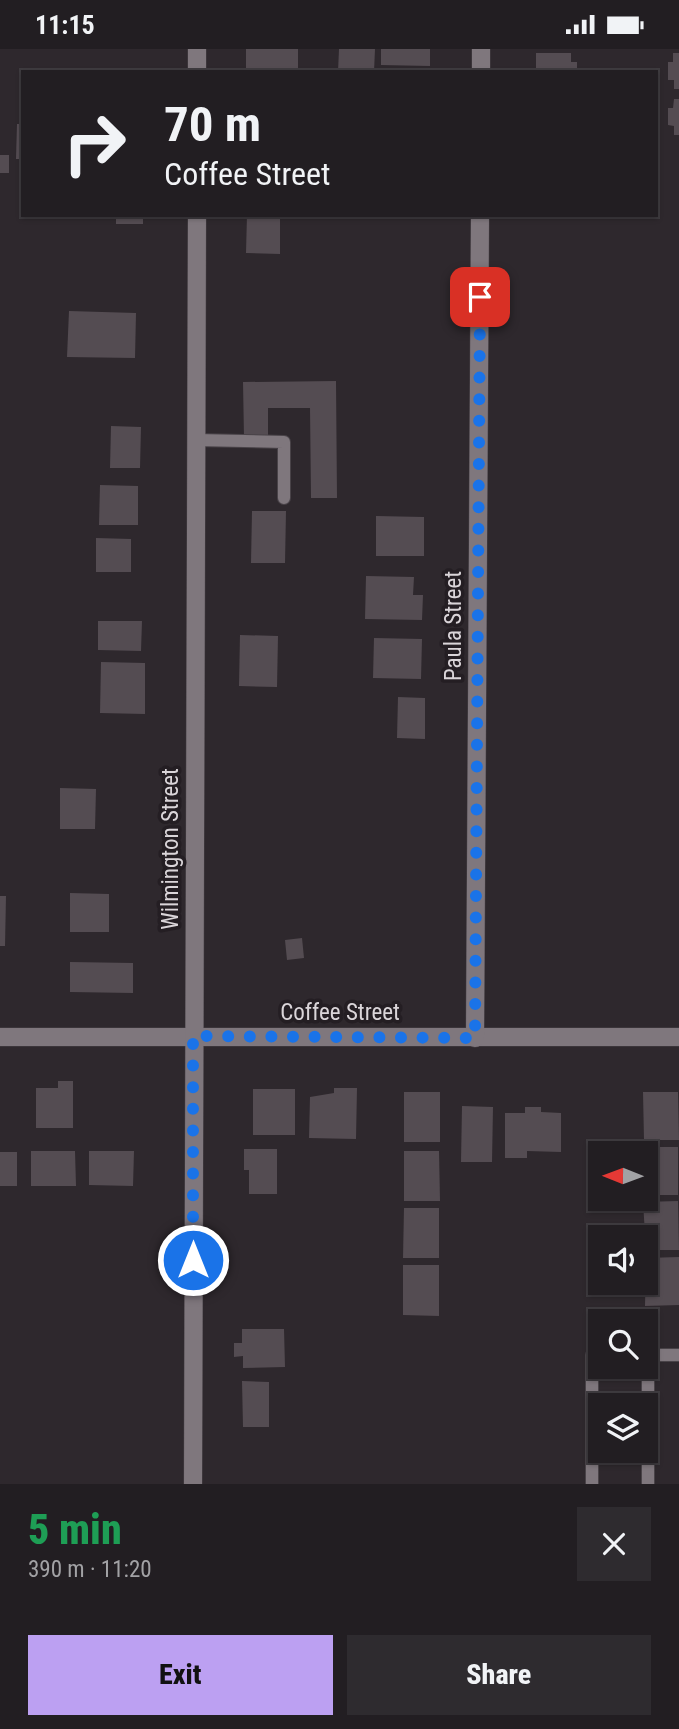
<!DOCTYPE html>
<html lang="en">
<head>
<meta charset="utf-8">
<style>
	body { margin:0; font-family:"Roboto Condensed",sans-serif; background:#2e2b2f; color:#f1f3f6; height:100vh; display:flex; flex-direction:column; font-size:26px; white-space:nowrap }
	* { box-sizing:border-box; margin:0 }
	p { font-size:23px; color:#a2a2a5 }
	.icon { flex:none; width:38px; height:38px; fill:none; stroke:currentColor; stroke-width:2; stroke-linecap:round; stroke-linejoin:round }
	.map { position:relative; height:1435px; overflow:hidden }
	.panel { display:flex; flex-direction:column; background:#221e22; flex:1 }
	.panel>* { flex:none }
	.hud { position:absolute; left:21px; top:21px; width:637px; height:147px; border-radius:0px; box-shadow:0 2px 5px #0004,0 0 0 2px #3f3c40; background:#221e22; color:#f1f3f6; overflow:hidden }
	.needle { width:46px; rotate:271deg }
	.controls { position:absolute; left:588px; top:1092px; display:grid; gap:14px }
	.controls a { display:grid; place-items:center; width:70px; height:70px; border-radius:0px; background:#221e22; box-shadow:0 2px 5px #0004,0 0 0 2px #3f3c40; font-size:35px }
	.pin { position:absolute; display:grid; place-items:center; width:60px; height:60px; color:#fff; margin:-30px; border-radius:14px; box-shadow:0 4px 10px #0006 }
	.me { position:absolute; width:77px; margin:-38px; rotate:0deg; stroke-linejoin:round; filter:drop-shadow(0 0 5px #0008) }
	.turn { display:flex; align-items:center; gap:24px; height:147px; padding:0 28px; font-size:32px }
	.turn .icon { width:91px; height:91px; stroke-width:2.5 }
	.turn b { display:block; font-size:49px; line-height:60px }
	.round { display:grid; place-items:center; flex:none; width:74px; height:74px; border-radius:0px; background:#2e2b2f }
	.head { display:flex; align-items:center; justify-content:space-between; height:119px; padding:0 28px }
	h1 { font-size:42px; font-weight:800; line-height:52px; color:#1e9e55 }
	.action { display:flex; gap:14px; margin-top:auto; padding:14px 28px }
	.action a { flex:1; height:80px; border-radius:0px; background:#bca0f2; color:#111; font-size:28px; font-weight:800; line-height:80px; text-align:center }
	.action a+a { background:#2e2b2f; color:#f1f3f6 }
	.status { display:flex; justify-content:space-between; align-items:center; height:49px; padding:0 35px; background:#221e22; direction:ltr }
	.status svg { height:19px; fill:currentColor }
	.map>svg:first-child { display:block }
	.building { fill:#544c52 }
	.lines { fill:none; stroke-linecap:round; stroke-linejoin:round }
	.service-casing { stroke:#494348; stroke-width:14 }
	.minor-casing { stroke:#494348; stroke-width:19 }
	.service { stroke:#7f777d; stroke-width:12 }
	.minor { stroke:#7f777d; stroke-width:18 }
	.route { stroke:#1a73e8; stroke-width:12; stroke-dasharray:0 21.6 }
	.labels { text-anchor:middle; stroke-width:7; stroke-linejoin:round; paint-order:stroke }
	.street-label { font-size:23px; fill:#dad5d9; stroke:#241e23 }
</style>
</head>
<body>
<div class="status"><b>11:15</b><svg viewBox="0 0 49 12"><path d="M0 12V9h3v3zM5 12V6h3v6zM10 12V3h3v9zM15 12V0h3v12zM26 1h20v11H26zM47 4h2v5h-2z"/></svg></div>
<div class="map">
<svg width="679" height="1435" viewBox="0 0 679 1435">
	<rect width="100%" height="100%" fill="#2e282d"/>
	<g class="building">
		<rect x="246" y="0" width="52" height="23"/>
		<polygon points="339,0 375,0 374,23 338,23"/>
		<polygon points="381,0 430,0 430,17 381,16"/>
		<polygon points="536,4 571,4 571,13 577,13 577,23 536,23"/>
		<polygon points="673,4 679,4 679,40 674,40 674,31 668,31 668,13 673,13"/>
		<polygon points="674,50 679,50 679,86 674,86 674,77 668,76 668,59 673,59"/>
		<polygon points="17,75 23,75 23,110 16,110"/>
		<rect x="0" y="106" width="9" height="18"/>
		<rect x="116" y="166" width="27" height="9"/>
		<polygon points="247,166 280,166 280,205 246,204"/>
		<polygon points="69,262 136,264 135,309 67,308"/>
		<polygon points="336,332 337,449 311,449 310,359 268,359 268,389 244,389 243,333"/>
		<polygon points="111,377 141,378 140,419 110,419"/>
		<polygon points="100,436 138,437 138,476 99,476"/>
		<polygon points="252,462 286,462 285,514 251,514"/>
		<polygon points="376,467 424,468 424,507 376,507"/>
		<polygon points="96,489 131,490 131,523 96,523"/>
		<polygon points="366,527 414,528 413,546 423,546 422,571 365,570"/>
		<polygon points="98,572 142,572 141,602 98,601"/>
		<polygon points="240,586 278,587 277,638 239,637"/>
		<polygon points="374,589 422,590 421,630 373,629"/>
		<polygon points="101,613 145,614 145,665 100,664"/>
		<polygon points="398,648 425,649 425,690 397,689"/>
		<polygon points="60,739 96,740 95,780 60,780"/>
		<polygon points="70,844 109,845 109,883 70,883"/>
		<polygon points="0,847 6,847 5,897 0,897"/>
		<polygon points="302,889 304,909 287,911 285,891"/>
		<polygon points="70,913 133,914 133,944 70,943"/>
		<polygon points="58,1032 73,1032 73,1079 36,1079 36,1039 58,1039"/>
		<polygon points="334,1039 357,1039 356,1090 309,1089 310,1048 334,1044"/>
		<rect x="253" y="1040" width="42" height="46"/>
		<rect x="404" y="1043" width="36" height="50"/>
		<polygon points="643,1043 678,1043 679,1091 644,1091"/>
		<polygon points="462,1057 493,1058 492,1113 461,1113"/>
		<polygon points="525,1058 541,1058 541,1063 561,1064 561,1103 527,1102 527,1109 505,1109 505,1064 525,1064"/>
		<polygon points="642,1098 678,1098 678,1146 646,1146 646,1104 642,1104"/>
		<polygon points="244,1100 277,1100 277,1145 249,1145 249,1121 244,1121"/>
		<polygon points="31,1102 75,1102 76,1137 31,1137"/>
		<polygon points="89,1102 134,1102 133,1137 89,1136"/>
		<polygon points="404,1102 439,1102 440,1152 404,1152"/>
		<rect x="0" y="1103" width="17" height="34"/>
		<polygon points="678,1152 679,1201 646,1201 643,1153"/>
		<polygon points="404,1159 439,1159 439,1209 403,1209"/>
		<polygon points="679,1208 679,1256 645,1257 646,1209"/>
		<polygon points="403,1216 439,1216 439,1267 403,1266"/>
		<polygon points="242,1280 284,1280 285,1318 243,1319 243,1307 234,1308 234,1294 242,1294"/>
		<polygon points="242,1332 269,1333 269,1378 243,1378"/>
	</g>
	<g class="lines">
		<defs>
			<g id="service">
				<polyline points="196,391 284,393 284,449"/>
				<polyline points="646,1306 679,1306"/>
				<polyline points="592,1435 592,1306 600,1306"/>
				<polyline points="648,1435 648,1306"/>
			</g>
			<g id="minor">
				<polyline points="197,23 197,0"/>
				<polyline points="481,23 481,0"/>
				<polyline points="0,988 679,988"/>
				<polyline points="475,989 480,166"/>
				<polyline points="193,1435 197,166"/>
			</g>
		</defs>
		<use href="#service" class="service-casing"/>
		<use href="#minor" class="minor-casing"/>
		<use href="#service" class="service"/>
		<use href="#minor" class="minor"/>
	</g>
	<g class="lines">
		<polyline class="route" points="193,1211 193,987 475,989 480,248"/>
	</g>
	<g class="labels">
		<g class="street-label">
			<text transform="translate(453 577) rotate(-90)" y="8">Paula Street</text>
			<text transform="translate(170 800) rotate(-90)" y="8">Wilmington Street</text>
			<text x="340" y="971">Coffee Street</text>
		</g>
	</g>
</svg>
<div class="controls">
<a><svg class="needle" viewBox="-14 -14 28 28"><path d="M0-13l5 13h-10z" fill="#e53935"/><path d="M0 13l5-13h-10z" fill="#a2a2a5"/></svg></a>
<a><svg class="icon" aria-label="sound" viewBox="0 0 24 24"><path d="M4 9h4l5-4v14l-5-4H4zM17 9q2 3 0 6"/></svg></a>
<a><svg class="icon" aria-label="search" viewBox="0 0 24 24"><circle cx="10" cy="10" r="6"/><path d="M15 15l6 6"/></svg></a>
<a><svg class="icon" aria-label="layers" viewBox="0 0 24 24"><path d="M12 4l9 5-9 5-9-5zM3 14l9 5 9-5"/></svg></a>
</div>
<div class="pin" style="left:480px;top:248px;background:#d93025"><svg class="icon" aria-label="arrive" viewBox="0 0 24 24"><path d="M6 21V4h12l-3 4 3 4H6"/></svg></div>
<svg class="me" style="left:193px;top:1211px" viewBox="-20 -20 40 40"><circle r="17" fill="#1a73e8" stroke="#fff" stroke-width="3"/><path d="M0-11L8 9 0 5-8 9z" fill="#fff"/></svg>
<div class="hud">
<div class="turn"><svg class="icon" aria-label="right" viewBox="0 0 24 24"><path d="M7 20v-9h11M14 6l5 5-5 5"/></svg><div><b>70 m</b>Coffee Street</div></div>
</div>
</div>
<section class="panel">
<div class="head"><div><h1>5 min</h1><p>390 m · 11:20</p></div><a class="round"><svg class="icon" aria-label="close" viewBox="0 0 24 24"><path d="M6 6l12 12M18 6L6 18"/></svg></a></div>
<div class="action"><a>Exit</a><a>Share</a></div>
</section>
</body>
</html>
